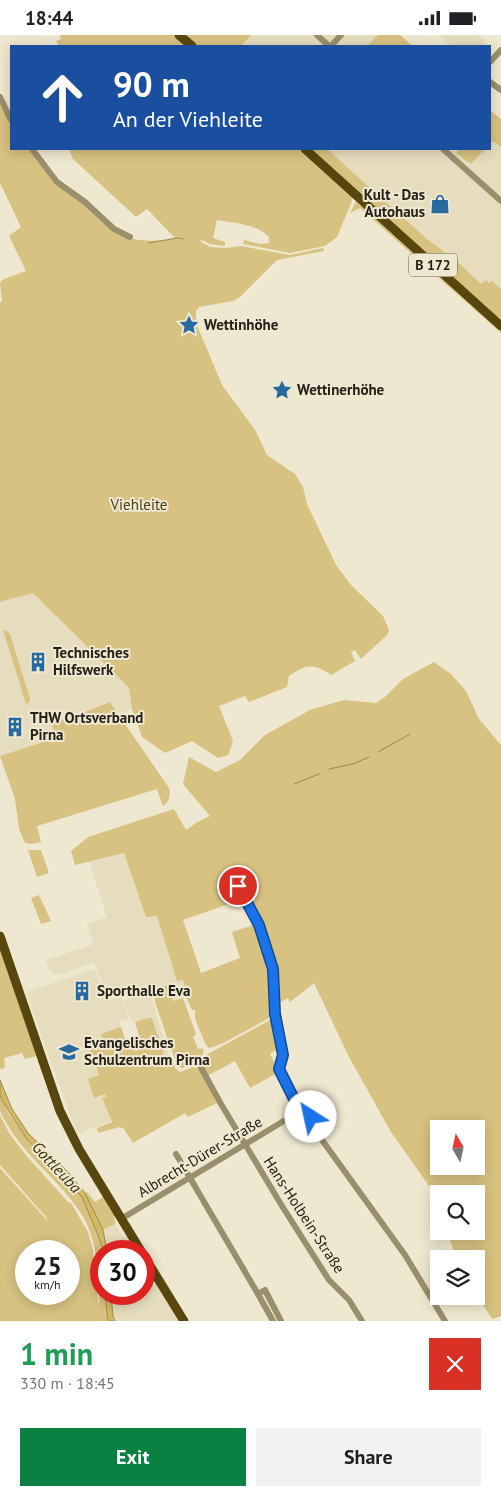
<!DOCTYPE html>
<html lang="en">
<head>
<meta charset="utf-8">
<style>
	body { margin:0; font-family:"PT Sans",sans-serif; background:#f2f2f2; color:#202124; height:100vh; display:flex; flex-direction:column; font-size:19px; white-space:nowrap }
	* { box-sizing:border-box; margin:0 }
	p { font-size:16px; color:#757577 }
	.icon { flex:none; width:28px; height:28px; fill:none; stroke:currentColor; stroke-width:2; stroke-linecap:round; stroke-linejoin:round }
	.map { position:relative; height:1286px; overflow:hidden }
	.side { display:flex; flex-direction:column; background:#fff; flex:1 }
	.side>* { flex:none }
	.guide { position:absolute; left:10px; top:10px; width:481px; height:105px; border-radius:0px; box-shadow:0 2px 12px #0003; background:#1a4fa0; color:#fff; overflow:hidden }
	.needle { width:32px; rotate:351deg }
	.controls { position:absolute; left:430px; top:1085px; display:grid; gap:10px }
	.controls a { display:grid; place-items:center; width:55px; height:55px; border-radius:0px; background:#fff; box-shadow:0 2px 12px #0003; font-size:25px }
	.speed { position:absolute; left:15px; top:1205px; display:flex; gap:10px; font-size:25px; font-weight:700; text-align:center }
	.speed>* { display:grid; place-content:center; width:65px; height:65px; border-radius:50%; background:#fff; box-shadow:0 2px 12px #0003; line-height:1 }
	.speed small { font-size:12px; font-weight:400 }
	.speed .limit { border:8px solid #d22; background:#fff; color:#111 }
	.pin { position:absolute; display:grid; place-items:center; width:42px; height:42px; color:#fff; margin:-21px; border:2px solid #fff; border-radius:50%; box-shadow:0 1px 5px #0007 }
	.me { position:absolute; width:55px; margin:-28px; rotate:325deg; stroke-linejoin:round; filter:drop-shadow(0 0 4px #0008) }
	.turn { display:flex; align-items:center; gap:18px; height:105px; padding:0 20px; font-size:22px }
	.turn .icon { width:65px; height:65px; stroke-width:2.5 }
	.turn b { display:block; font-size:35px; line-height:42px }
	.round { display:grid; place-items:center; flex:none; width:52px; height:52px; border-radius:0px; background:#f2f2f2 }
	.summary { display:flex; align-items:center; justify-content:space-between; height:85px; padding:0 20px }
	h1 { font-size:30px; font-weight:600; line-height:38px; color:#1e9e55 }
	.cta { display:flex; gap:10px; margin-top:auto; padding:10px 20px }
	.cta a { flex:1; height:58px; border-radius:0px; background:#0b8043; color:#fff; font-size:20px; font-weight:600; line-height:58px; text-align:center }
	.cta a+a { background:#f2f2f2; color:#202124 }
	.status { display:flex; justify-content:space-between; align-items:center; height:35px; padding:0 25px; background:#fff; direction:ltr }
	.status svg { height:14px; fill:currentColor }
	.map>svg:first-child { display:block }
	.built { fill:#e6ddbe }
	.green { fill:#d7c281; fill-rule:evenodd }
	.water { fill:#d4b964; stroke:#9f8b4e }
	.lines { fill:none; stroke-linecap:round; stroke-linejoin:round }
	.stream { stroke:#9f8b4e; stroke-width:1 }
	.minor { stroke:#9a8f6d; stroke-width:6 }
	.major { stroke:#57470e; stroke-width:9 }
	.route-casing { stroke:#114b97; stroke-width:12 }
	.route { stroke:#1a73e8; stroke-width:9 }
	.labels { text-anchor:middle; stroke-width:4; stroke-linejoin:round; paint-order:stroke }
	.shield { fill:#efe8d0; stroke:#615d50; stroke-width:1 }
	.shield-label { font-size:14px; font-weight:bold; fill:#242119 }
	.poi-label { font-size:15px; font-weight:bold; fill:#242119; stroke:#efe8d0; text-anchor:start }
	.park-label { font-size:15px; fill:#483d18; stroke:#efe8d0 }
	.street-label { font-size:15px; fill:#242119; stroke:#efe8d0 }
	.water-label { font-size:16px; font-style:italic; fill:#3b3009; stroke:#efe8d0 }
</style>
</head>
<body>
<div class="status"><b>18:44</b><svg viewBox="0 0 49 12"><path d="M0 12V9h3v3zM5 12V6h3v6zM10 12V3h3v9zM15 12V0h3v12zM26 1h20v11H26zM47 4h2v5h-2z"/></svg></div>
<div class="map">
<svg width="501" height="1286" viewBox="0 0 501 1286">
	<rect width="100%" height="100%" fill="#efe8d0"/>
	<g class="built">
		<polygon points="251,0 378,0 367,11 241,11"/>
		<polygon points="439,0 477,0 490,11 451,11"/>
		<polygon points="493,105 501,112 501,254 492,246 490,248 481,250 461,230 426,203 327,114 460,114 457,117 471,129 485,114 490,114 490,109"/>
		<polygon points="33,558 129,653 132,674 119,679 109,667 52,688 56,703 0,721 0,567"/>
		<polygon points="124,818 146,882 157,881 177,946 183,945 189,961 173,966 168,951 154,956 153,949 150,949 108,963 94,927 58,940 50,937 46,925 94,909 87,889 107,882 89,827"/>
		<polygon points="95,934 107,966 121,961 129,984 119,987 125,1003 91,1015 106,1062 102,1064 111,1086 77,1099 26,957"/>
		<polygon points="148,953 170,1022 165,1024 152,984 131,987 124,965 131,963 133,959"/>
		<polygon points="115,1189 123,1202 127,1200 138,1216 107,1216 103,1195"/>
		<polygon points="144,1227 179,1286 115,1286 113,1281 111,1259 144,1259"/>
	</g>
	<g class="green">
		<polygon points="60,0 174,0 186,11 59,11 56,6 61,4"/>
		<polygon points="184,0 251,0 241,11 196,11"/>
		<polygon points="378,0 400,0 413,11 367,11"/>
		<path d="M0,64L11,87V114H30L56,148L129,203C145,207 160,206 175,203L147,174L136,182L73,124L69,114H299L353,161L351,168L337,202L325,211L290,218L243,209L244,205L260,209L269,208V202C257,189 234,188 217,185L213,203L225,207V211L210,209L202,205L200,206L210,212L225,213L241,211L290,220L323,213L324,216L277,225L240,262L233,266L199,272L196,276V288L222,350L255,395L267,420L295,439L303,452L307,469L336,530L351,550L383,581L389,595L387,600L361,624L355,615L351,617L355,626L331,640C314,628 306,629 289,641L287,652L249,667L245,661L219,671L233,706L228,720L218,723L192,706L165,718L142,702L132,674L129,653L33,558L0,567V267H2L0,248L2,245L26,236L9,201L21,192L0,148Z"/>
		<polygon points="490,75 501,84 501,112 493,106 490,109"/>
		<polygon points="310,114 327,114 426,203 461,230 481,249 486,245 489,248 492,246 501,254 501,286"/>
		<polygon points="460,114 485,114 471,129 456,118"/>
		<polygon points="356,166 501,294 501,298 360,173 350,178"/>
		<polygon points="3,595 7,596 10,599 30,664 30,666 26,669"/>
		<path d="M434,627L451,639L466,656L479,684L501,710V1281L492,1284L476,1259V1224H457L447,1197L476,1196V1159H439V1165L391,1097L349,1022L314,948L290,967L288,963L279,968V975L277,976C276,960 276,943 273,926C267,898 252,873 238,848L237,849L243,864L183,885L201,938L240,923L232,897L257,889C263,906 281,962 273,979C270,984 250,993 244,997C233,1002 221,1011 209,1013L206,1010L195,984V975H192L186,962L188,961L183,945L177,946L157,881L146,882L124,818L75,830L71,816L88,802L174,774L186,795L196,788L210,781L183,749L189,722L216,737L240,725L265,700L310,675L344,665L376,668L385,662L403,644ZM439,1094H476V1131H439Z"/>
		<path d="M110,667L169,753C171,760 169,767 163,771L157,754L37,791L41,807L31,809L25,808L19,794L15,764L0,721L56,703L52,689Z"/>
		<polygon points="28,815 41,815 49,838 37,842"/>
		<polygon points="39,860 51,886 41,889 31,863"/>
		<polygon points="0,913 37,1021 25,1024 22,1018 4,1023 5,1033 0,1034"/>
		<polygon points="168,950 173,966 183,963 196,999 193,1002 198,1014 202,1013 204,1016 199,1028 182,1033 177,1031 155,967 154,956"/>
		<polygon points="148,983 152,983 166,1026 173,1025 175,1033 180,1037 193,1032 199,1034 217,1068 188,1082 185,1078 133,1108 124,1094 120,1092 98,1098 97,1093 112,1087 102,1063 106,1062 105,1059 94,1063 88,1044 99,1040 90,1015 104,1010 101,999 121,992 126,1006 131,1005 135,1016 143,1014 135,987"/>
		<polygon points="272,984 273,984 280,1012 270,1019 279,1037 250,1053 235,1026 207,1041 203,1032 206,1020"/>
		<path d="M0,1060L9,1078L26,1103L82,1162L100,1205L101,1259H105L108,1286H0V1133L46,1184L47,1185V1183L0,1130V1080L9,1098L25,1119L68,1167L71,1168L88,1197L93,1215L98,1268L99,1269C98,1239 98,1206 82,1180C61,1146 26,1123 7,1089C5,1085 1,1080 0,1075C0,1070 0,1065 0,1060ZM26,1216H69V1259H26Z"/>
		<polygon points="301,1065 308,1072 310,1081 304,1087 294,1081 292,1070"/>
		<polygon points="87,1157 95,1167 103,1162 112,1177 114,1177 115,1189 103,1195 85,1158"/>
	</g>
	<g class="water">
		<polygon points="0,1045 12,1074 28,1098 67,1136 85,1158 103,1195 107,1216 102,1216 100,1205 82,1162 26,1103 2,1065 0,1060"/>
		<polygon points="105,1259 111,1259 113,1281 115,1286 108,1286"/>
	</g>
	<g class="lines">
		<g class="stream">
			<polyline points="149,208 177,203 183,204"/>
			<polyline points="378,717 410,699"/>
			<polyline points="329,734 353,729 369,722"/>
			<polyline points="294,749 319,739"/>
		</g>
		<g class="minor">
			<polyline points="317,0 329,11"/>
			<polyline points="331,11 341,0"/>
			<polyline points="490,27 501,15"/>
			<polyline points="490,47 501,55"/>
			<polyline points="0,62 11,85"/>
			<polyline points="32,114 57,147 85,167 114,194 130,202"/>
			<polyline points="443,114 501,166"/>
			<polyline points="238,851 259,890 273,934 275,979 283,1020 279,1034 294,1064"/>
			<polyline points="199,1029 221,1069 282,1171 329,1245 349,1265 362,1286"/>
			<path d="M301,1063C311,1069 313,1077 309,1087C301,1090 294,1086 291,1078L292,1066Z"/>
			<polyline points="309,1087 405,1220 445,1286"/>
			<polyline points="176,1119 258,1259 265,1255 281,1286"/>
			<polyline points="121,1184 292,1081"/>
			<polyline points="258,1259 273,1286"/>
		</g>
		<g class="major">
			<polyline points="179,0 192,11"/>
			<polyline points="305,114 501,291"/>
			<polyline points="0,901 60,1076 79,1114 141,1216"/>
			<polyline points="144,1221 184,1286"/>
		</g>
	</g>
	<g class="lines">
		<defs>
			<polyline id="route" points="238,851 259,890 273,934 275,979 283,1020 279,1034 294,1064 304,1065 309,1071 311,1082"/>
		</defs>
		<use href="#route" class="route-casing"/>
		<use href="#route" class="route"/>
	</g>
	<defs>
		<symbol id="shop-bare" viewBox="-9 -9 18 18"><path d="M-5-2.5h2.3a2.7 3.5 0 0 1 5.4 0H5L5.5 6h-11ZM-1.5-2.5h3a1.5 2.3 0 0 0-3 0Z" fill="#276a9f" stroke="#efe8d0" stroke-width="2.5" paint-order="stroke"/></symbol>
		<symbol id="sight-bare" viewBox="-9 -9 18 18"><path d="M0-6L1.8-2.2L6-1.7L2.9 1.2L3.7 5.4L0 3.3L-3.7 5.4L-2.9 1.2L-6-1.7L-1.8-2.2Z" fill="#276a9f" stroke="#efe8d0" stroke-width="2.5" paint-order="stroke"/></symbol>
		<symbol id="building-bare" viewBox="-9 -9 18 18"><path d="M-4-6H4V6H1V3H-1V6H-4ZM-2.5-4.3h1.7v1.8h-1.7ZM.8-4.3h1.7v1.8H.8ZM-2.5-1h1.7V.8h-1.7ZM.8-1h1.7V.8H.8Z" fill="#276a9f" stroke="#efe8d0" stroke-width="2.5" paint-order="stroke"/></symbol>
		<symbol id="school-bare" viewBox="-9 -9 18 18"><path d="M0-5L7-2L0 1L-7-2ZM-4 1L0 2.5L4 1V4Q0 6-4 4Z" fill="#276a9f" stroke="#efe8d0" stroke-width="2.5" paint-order="stroke"/></symbol>
	</defs>
	<g fill-rule="evenodd">
		<use href="#shop-bare" x="426" y="155" width="28" height="28"/>
		<use href="#sight-bare" x="175" y="276" width="28" height="28"/>
		<use href="#sight-bare" x="268" y="341" width="28" height="28"/>
		<use href="#building-bare" x="24" y="613" width="28" height="28"/>
		<use href="#building-bare" x="1" y="678" width="28" height="28"/>
		<use href="#building-bare" x="68" y="942" width="28" height="28"/>
		<use href="#school-bare" x="55" y="1003" width="28" height="28"/>
	</g>
	<g class="labels">
		<rect class="shield" x="409" y="218.5" width="48" height="23" rx="4"/>
		<g class="shield-label">
			<text x="433" y="235">B 172</text>
		</g>
		<g class="poi-label">
			<text x="425" y="165" text-anchor="end">Kult - Das<tspan x="425" dy="17">Autohaus</tspan></text>
			<text x="204" y="295">Wettinhöhe</text>
			<text x="297" y="360">Wettinerhöhe</text>
			<text x="53" y="623">Technisches<tspan x="53" dy="17">Hilfswerk</tspan></text>
			<text x="30" y="688">THW Ortsverband<tspan x="30" dy="17">Pirna</tspan></text>
			<text x="97" y="961">Sporthalle Eva</text>
			<text x="84" y="1013">Evangelisches<tspan x="84" dy="17">Schulzentrum Pirna</tspan></text>
		</g>
		<g class="park-label">
			<text x="139" y="475">Viehleite</text>
		</g>
		<g class="street-label">
			<text transform="translate(200 1122) rotate(-31)" y="5">Albrecht-Dürer-Straße</text>
			<text transform="translate(304 1180) rotate(57)" y="5">Hans-Holbein-Straße</text>
		</g>
		<g class="water-label">
			<text transform="translate(57 1132) rotate(47)" y="6">Gottleuba</text>
		</g>
	</g>
</svg>
<div class="controls">
<a><svg class="needle" viewBox="-14 -14 28 28"><path d="M0-13l5 13h-10z" fill="#e53935"/><path d="M0 13l5-13h-10z" fill="#757577"/></svg></a>
<a><svg class="icon" aria-label="search" viewBox="0 0 24 24"><circle cx="10" cy="10" r="6"/><path d="M15 15l6 6"/></svg></a>
<a><svg class="icon" aria-label="layers" viewBox="0 0 24 24"><path d="M12 4l9 5-9 5-9-5zM3 14l9 5 9-5"/></svg></a>
</div>
<div class="speed"><div>25<small>km/h</small></div><div class="limit">30</div></div>
<div class="pin" style="left:238px;top:851px;background:#d93025"><svg class="icon" aria-label="arrive" viewBox="0 0 24 24"><path d="M6 21V4h12l-3 4 3 4H6"/></svg></div>
<svg class="me" style="left:311px;top:1082px" viewBox="-20 -20 40 40"><circle r="19" fill="#fff"/><path d="M0-13L10 11 0 6-10 11z" fill="#1a73e8"/></svg>
<div class="guide">
<div class="turn"><svg class="icon" aria-label="ahead" viewBox="0 0 24 24"><path d="M12 20V5M6 11l6-6 6 6"/></svg><div><b>90 m</b>An der Viehleite</div></div>
</div>
</div>
<section class="side">
<div class="summary"><div><h1>1 min</h1><p>330 m · 18:45</p></div><a class="round" style="background:#d93025;color:#fff"><svg class="icon" aria-label="close" viewBox="0 0 24 24"><path d="M6 6l12 12M18 6L6 18"/></svg></a></div>
<div class="cta"><a>Exit</a><a>Share</a></div>
</section>
</body>
</html>
